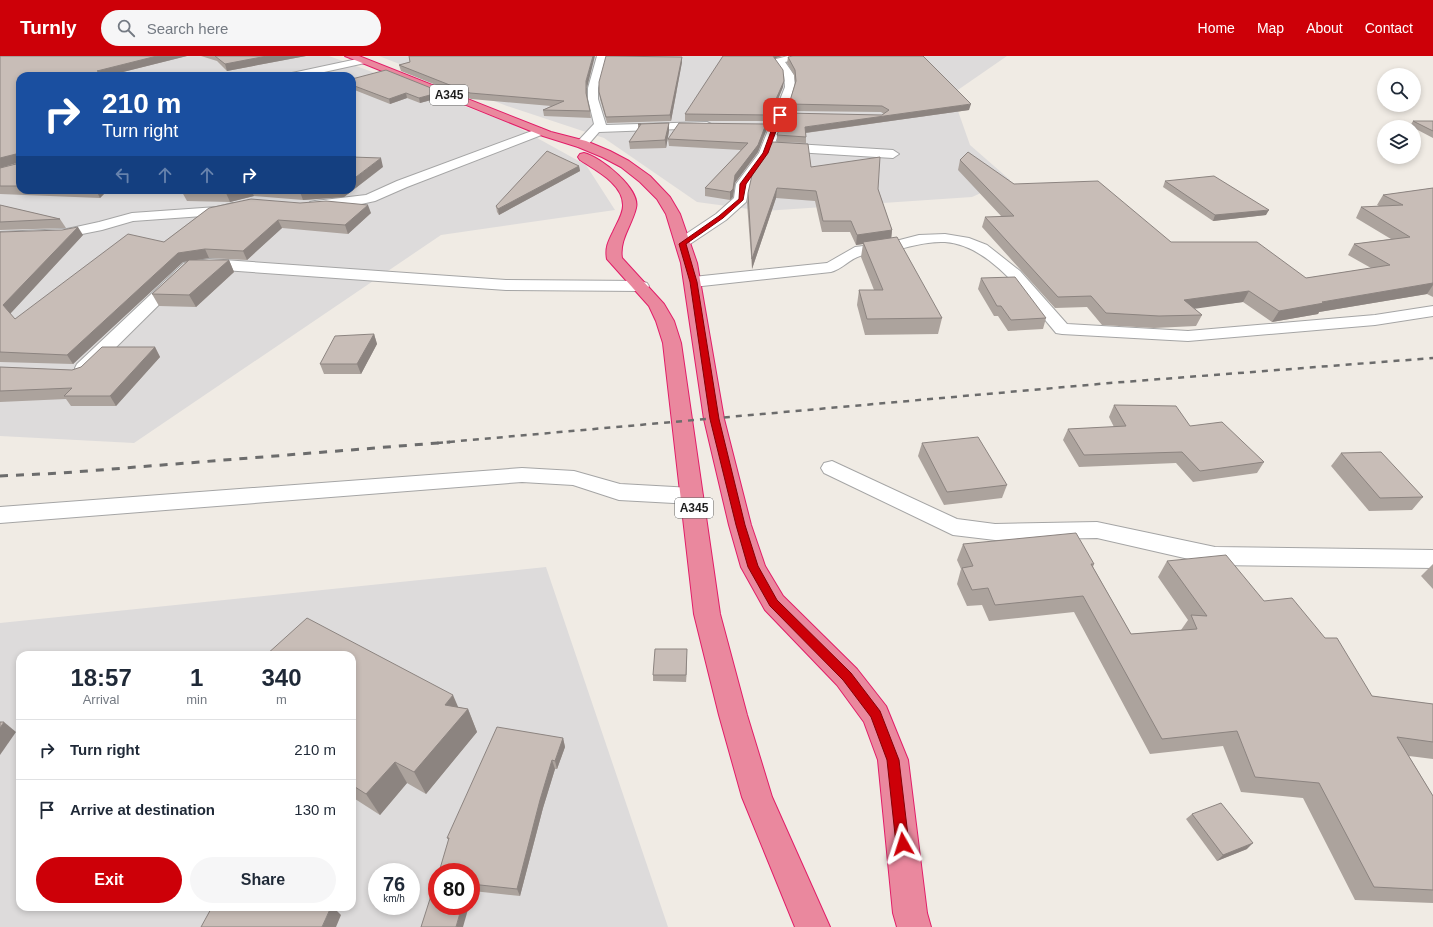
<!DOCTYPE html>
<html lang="en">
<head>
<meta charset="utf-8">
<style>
	body { margin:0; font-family:Helvetica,sans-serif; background:#f6f6f7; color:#1f2937; height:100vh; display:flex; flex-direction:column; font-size:15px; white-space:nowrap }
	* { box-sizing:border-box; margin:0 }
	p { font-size:13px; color:#747a83 }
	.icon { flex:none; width:22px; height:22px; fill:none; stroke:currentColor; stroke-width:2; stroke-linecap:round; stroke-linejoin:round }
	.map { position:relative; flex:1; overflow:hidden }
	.sheet { position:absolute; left:16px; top:595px; width:340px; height:260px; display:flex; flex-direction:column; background:#fff; border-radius:12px; box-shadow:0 2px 6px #0003 }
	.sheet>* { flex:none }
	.banner { position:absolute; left:16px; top:16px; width:340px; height:122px; border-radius:12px; box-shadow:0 2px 6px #0003; background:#1a4fa0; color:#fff; overflow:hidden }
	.fabs { position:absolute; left:1377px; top:12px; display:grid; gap:8px }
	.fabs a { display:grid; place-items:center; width:44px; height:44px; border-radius:50%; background:#fff; box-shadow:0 2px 6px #0003; font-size:20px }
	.speed { position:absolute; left:368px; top:807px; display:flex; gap:8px; font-size:20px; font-weight:700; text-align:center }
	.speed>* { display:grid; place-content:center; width:52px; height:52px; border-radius:50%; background:#fff; box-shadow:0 2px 6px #0003; line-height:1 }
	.speed small { font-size:10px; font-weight:400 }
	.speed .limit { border:6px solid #d22; background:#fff; color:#111 }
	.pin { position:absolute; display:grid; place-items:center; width:34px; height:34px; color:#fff; margin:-17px; border-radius:8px; box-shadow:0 2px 6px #0006 }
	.me { position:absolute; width:44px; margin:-22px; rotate:354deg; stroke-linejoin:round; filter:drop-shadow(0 0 3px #0008) }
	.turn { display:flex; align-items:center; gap:14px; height:84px; padding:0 20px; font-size:18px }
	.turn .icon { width:52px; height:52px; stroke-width:2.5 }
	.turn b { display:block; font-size:28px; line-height:34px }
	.lanes { display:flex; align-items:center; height:38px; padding:0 20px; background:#0003; justify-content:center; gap:20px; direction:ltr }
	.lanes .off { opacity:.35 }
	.eta { display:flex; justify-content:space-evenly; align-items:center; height:68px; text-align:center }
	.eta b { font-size:24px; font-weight:800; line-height:28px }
	.primary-button { display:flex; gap:8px; margin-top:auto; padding:8px 20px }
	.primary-button a { flex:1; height:46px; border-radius:24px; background:#cd0008; color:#fff; font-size:16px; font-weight:800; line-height:46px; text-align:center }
	.primary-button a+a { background:#f6f6f7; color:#1f2937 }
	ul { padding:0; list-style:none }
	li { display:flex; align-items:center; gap:12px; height:60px; padding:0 20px; border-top:1px solid #e0e1e3 }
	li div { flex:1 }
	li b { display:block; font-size:15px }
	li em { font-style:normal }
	header { display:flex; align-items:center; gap:24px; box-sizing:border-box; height:56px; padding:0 20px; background:#cd0008; color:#fff }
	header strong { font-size:19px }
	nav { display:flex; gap:22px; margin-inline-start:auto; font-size:14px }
	.search { width:280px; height:36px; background:#f6f6f7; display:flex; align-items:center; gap:10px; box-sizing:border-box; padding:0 14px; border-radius:22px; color:#747a83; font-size:15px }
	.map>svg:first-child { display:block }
	.residential { fill:#dddbdb; fill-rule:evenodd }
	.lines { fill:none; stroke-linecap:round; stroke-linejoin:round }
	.street-casing { stroke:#a5a5a5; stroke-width:2 }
	.highway-casing { stroke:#e21d68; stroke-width:2 }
	.street { fill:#fff; fill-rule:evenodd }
	.highway { fill:#ea889e; fill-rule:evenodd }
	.rail-far1 { stroke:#6c6c6c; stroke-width:2.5; stroke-dasharray:6 6; stroke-linecap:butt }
	.rail { stroke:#6c6c6c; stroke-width:3; stroke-dasharray:8 8; stroke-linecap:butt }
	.wall { fill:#aca39d }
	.shaded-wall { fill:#8c8480 }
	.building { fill:#c8bdb7; stroke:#8c8480 }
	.route { fill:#cd0008; stroke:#850005 }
	.labels { text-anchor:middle; stroke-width:3.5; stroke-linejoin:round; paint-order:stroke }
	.shield { fill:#fff; stroke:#626262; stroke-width:1 }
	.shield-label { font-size:12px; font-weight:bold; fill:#1e1e1e }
</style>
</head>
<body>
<header>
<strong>Turnly</strong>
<div class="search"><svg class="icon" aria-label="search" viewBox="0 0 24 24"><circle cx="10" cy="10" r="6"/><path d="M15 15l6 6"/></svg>Search here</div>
<nav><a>Home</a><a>Map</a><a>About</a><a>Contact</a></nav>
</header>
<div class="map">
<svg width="1433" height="871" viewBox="0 0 1433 871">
	<rect width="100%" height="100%" fill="#f0ebe4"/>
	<g class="residential">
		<path d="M0,0H329L510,67L586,109L615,154L441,179L134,387L0,380ZM20,20H352V134H20Z"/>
		<polygon points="379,0 1007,0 952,38 970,89 1010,124 972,141 764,155 697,146 604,82 507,50"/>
		<path d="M546,511L668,871H0V567ZM20,599H352V851H20ZM377,816H411V850H377ZM437,816H471V850H437Z"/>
	</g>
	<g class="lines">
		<defs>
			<g id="street">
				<polygon points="597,0 607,0 598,32 598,43 606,69 707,66 713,69 707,72 599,76 586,91 578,91 576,88 578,85 594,68 588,43 588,32"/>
				<polygon points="788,0 804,0 802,2 785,6 794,19 795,31 774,90 779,87 893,94 899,98 893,102 779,95 773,91 750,128 746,146 726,164 687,190 677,190 675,187 677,184 716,158 734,142 736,128 759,97 785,31 784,19 774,5 776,3"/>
				<polygon points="362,2 367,5 365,7 306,20 287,20 292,17"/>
				<polygon points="540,72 544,74 546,76 544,78 407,131 375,145 352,150 315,153 310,152 308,149 310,146 315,145 366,139 397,125"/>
				<polygon points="233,147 238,148 240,151 238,154 217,159 133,165 102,174 67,181 0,184 0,176 67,173 99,166 132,157 217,151"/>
				<path d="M945,178L969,182L987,189L1020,215L1067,268L1188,275L1375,259L1433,250V260L1375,269L1188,285L1062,278L1056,277C1028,244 991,189 945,186C926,185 909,191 891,195C881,197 870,197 860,200C850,203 842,213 831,216L693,231L687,229L685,226L687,223L693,221L827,207L855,191L888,187L919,179Z"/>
				<polygon points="209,203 506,224 641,225 647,227 649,230 647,233 641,235 506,234 209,213 194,214 91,316 84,318 77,316 75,312 77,308 184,207"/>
				<polygon points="832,405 957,463 995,468 1097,466 1215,491 1433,494 1433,512 1215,509 1097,482 995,484 953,479 824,417 821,412 824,407"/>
				<polygon points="522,412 574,415 620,428 692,432 700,435 703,440 700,445 692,448 619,444 573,429 522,426 0,467 0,451"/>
			</g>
			<g id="highway">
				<polygon points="345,0 359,0 551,76 586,85 610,95 629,105 650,120 670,141 680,158 697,207 724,363 751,469 765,510 783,540 857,613 886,650 908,704 927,857 931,871 897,871 893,857 878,704 864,666 837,629 765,554 741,511 729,469 704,363 681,207 666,158 657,143 640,126 621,111 602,101 578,91 543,80"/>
				<path d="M584,97C601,101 641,133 636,152C632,169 619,184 622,202L664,248L674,265L681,287L720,558L747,659L772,741L830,871H795L742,741L719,659L694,558L663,287L656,265L649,250L607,203C605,192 608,186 613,176C616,169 623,158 623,150C624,128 595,114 580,104L578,101L580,98Z"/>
			</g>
		</defs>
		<use href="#street" class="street-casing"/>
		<use href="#highway" class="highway-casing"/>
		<use href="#street" class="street"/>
		<use href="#highway" class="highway"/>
		<polyline class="rail-far1" points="437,387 1110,327 1433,302"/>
		<polyline class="rail" points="0,420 62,417 450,386"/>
	</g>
	<g class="wall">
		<polygon points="0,0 187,0 111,19 20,20 20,134 108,134 100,142 0,138 0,112 16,108 16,107 0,112"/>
		<polygon points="201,0 306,0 227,15 217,5"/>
		<polygon points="682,1 682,6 671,65 607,67 600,43 599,36"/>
		<polygon points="788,1 969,54 806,77 806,87 777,86 777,79 882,59 884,58 881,56 788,55 789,48 795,27 794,19 787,7"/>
		<polygon points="775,2 783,31 769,65 685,65 685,58 776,2"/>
		<polygon points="410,6 587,32 587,40 590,55 591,62 544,60 543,54 551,50 471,43 401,15 399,9"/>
		<polygon points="352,23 442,41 420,47 407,42 390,48 352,33"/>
		<polygon points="1413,65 1433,65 1433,82 1414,72 1414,71 1410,70"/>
		<polygon points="669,67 669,75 666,92 630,93 629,86 638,73 638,68"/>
		<polygon points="766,68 766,75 758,96 735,127 733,141 730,144 705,140 705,132 741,94 669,90 668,83"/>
		<polygon points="960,104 1014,128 1171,186 1306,222 1371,212 1348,199 1354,188 1391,183 1356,162 1361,151 1379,150 1377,149 1383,139 1433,132 1433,241 1427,238 1319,256 1318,258 1272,266 1243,246 1194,252 1202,259 1196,270 1154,272 1102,269 1087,251 1055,252 982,171 985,161 1002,161 958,114"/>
		<polygon points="579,110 580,115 499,159 497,156 496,150"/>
		<polygon points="383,111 344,141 303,144 254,140 230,146 187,145 182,136 183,134 352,134"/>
		<polygon points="811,111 878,133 892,174 891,182 942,262 938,278 865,279 857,249 859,234 874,234 861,201 863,188 856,189 850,176 822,176 815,145 776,142 752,213 747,147 748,137"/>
		<polygon points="1165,125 1266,159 1213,165 1163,131"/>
		<polygon points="0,149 60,163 66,172 0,174"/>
		<polygon points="209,152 371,157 348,178 282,172 247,204 209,202 196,204 229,204 234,216 196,251 159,250 152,238 187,205 183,206 73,308 0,306 0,176 83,179 10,258 15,263 164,186"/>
		<polygon points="981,222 1046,262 1043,273 1008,275 998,260 994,260 978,233"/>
		<polygon points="374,278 377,288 361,318 324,318 320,308"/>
		<polygon points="155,291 160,301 116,350 71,350 66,343 0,346 0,311 72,314"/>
		<polygon points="1114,349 1190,370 1264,406 1257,417 1193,426 1176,407 1079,411 1063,384 1068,373 1114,371 1109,361"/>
		<polygon points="922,387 1007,429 1002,442 944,449 918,400"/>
		<polygon points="1341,397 1423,441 1412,454 1369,455 1331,410"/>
		<polygon points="963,488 1094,508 1093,511 1131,578 1181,574 1188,564 1158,521 1167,505 1264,545 1372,640 1433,648 1433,703 1409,700 1433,740 1433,847 1355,844 1303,742 1241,736 1223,690 1150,698 1074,556 989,565 982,549 967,550 957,528 961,513 957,504"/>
		<polygon points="1433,508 1433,533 1421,520"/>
		<polygon points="352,599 458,651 468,653 477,676 426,738 407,727 380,759 352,741"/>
		<polygon points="687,600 686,626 653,625 653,619"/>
		<polygon points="563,682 565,691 557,713 555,713 543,752 520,840 473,835 471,842 471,816 447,782"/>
		<polygon points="1192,758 1247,793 1217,805 1186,763"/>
	</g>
	<g class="shaded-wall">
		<polygon points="157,0 187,0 107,20 97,15"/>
		<polygon points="267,0 306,0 227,15 225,8"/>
		<polygon points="593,0 595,0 587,32 587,43 586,25"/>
		<polygon points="773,0 782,0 776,2 773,5"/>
		<polygon points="682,1 682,6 671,65 670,59"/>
		<polygon points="784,25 783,31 769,65 769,59"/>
		<polygon points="441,36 442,41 420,47 419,42"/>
		<polygon points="406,37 407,42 390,48 389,43"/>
		<polygon points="971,48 969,54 804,77 805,71"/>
		<polygon points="669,67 669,75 666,92 665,84"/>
		<polygon points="766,68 766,75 758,96 735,127 733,141 730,144 730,136 735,119"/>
		<polygon points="16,98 20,106 0,112 0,102"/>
		<polygon points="381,102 383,111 344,141 303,144 300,136 321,134 352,134 352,124"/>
		<polygon points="579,110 580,115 499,159 498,153"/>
		<polygon points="777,132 776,142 752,213 752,203"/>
		<polygon points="96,134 108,134 100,142"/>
		<polygon points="241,134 251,134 254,140 230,146 226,137"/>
		<polygon points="368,149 371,157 348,178 345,169"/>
		<polygon points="1269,154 1266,159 1213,165 1215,159"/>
		<polygon points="278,164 282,172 247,204 243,195"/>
		<polygon points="78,171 83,179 9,259 3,249"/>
		<polygon points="892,174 891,185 863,186 863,188 856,189 857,179"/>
		<polygon points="205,193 209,202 183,206 73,308 67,299 178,197"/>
		<polygon points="229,204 234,216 196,251 189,239"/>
		<polygon points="1433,227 1433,229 1427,238 1319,256 1318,258 1272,266 1279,255 1322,246"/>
		<polygon points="1249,235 1243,246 1179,255 1184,244"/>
		<polygon points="374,278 377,288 361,318 357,308"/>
		<polygon points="155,291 160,301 116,350 110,340"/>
		<polygon points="687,593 687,600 686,626 686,619"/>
		<polygon points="453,639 462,660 468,653 477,676 426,738 414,716 445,649"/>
		<polygon points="4,666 16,676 0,699 0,672"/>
		<polygon points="563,682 565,691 557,713 555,705"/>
		<polygon points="552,704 555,713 543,752 520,840 517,833 540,744"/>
		<polygon points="395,706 407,727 380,759 366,738"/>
		<polygon points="1253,787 1247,793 1217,805 1223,799"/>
		<polygon points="471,831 473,835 471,842"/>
		<polygon points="462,850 469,850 463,871 456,871"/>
		<polygon points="331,851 333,851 341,859 336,871 322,871"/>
	</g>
	<g class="building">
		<polygon points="0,0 157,0 97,15 114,20 20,20 20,130 0,130 0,112 16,108 16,98 0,102"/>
		<polygon points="215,0 267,0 225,8"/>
		<polygon points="409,0 593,0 586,25 586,37 590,55 543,54 564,45 470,37 399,9 410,6"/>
		<polygon points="606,0 682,1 670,59 606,61 599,36 599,26"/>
		<polygon points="723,0 773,0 783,14 784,25 769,59 685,58"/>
		<polygon points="793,0 923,0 971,48 805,71 806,81 777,79 785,57 882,59 889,54 882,50 789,48 796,25 795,14 788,1"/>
		<polygon points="386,14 441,36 419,42 406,37 389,43 352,29 352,23"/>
		<polygon points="1413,65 1433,65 1433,75"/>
		<polygon points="669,67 665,84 629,86 641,68 638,68"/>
		<polygon points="679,67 766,68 758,89 735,119 733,133 730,136 705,132 748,87 668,83"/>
		<polygon points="773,86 808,88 811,111 880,101 878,133 892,174 857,179 851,165 823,165 816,135 777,132 752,203 748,137 752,119"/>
		<polygon points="547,95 579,110 498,153 496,150"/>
		<polygon points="968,96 1014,128 1098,125 1171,186 1257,186 1306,222 1390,209 1354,188 1410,181 1361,151 1403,149 1383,139 1433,132 1433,227 1322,246 1324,247 1279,255 1249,235 1184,244 1202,259 1159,260 1106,257 1091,240 1058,241 985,161 1014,160 960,104"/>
		<polygon points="352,101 381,102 352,124"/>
		<polygon points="1214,120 1269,154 1215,159 1165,125"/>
		<polygon points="183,134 241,134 226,137 182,136"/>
		<polygon points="278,134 321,134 300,136"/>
		<polygon points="251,143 300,147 326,145 368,149 345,169 278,164 243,195 205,193 178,197 67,299 0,296 0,176 62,174 78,171 3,249 15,263 128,178 164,186 209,152"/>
		<polygon points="0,149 60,163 0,166"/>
		<polygon points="897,181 942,262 867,263 859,234 883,234 863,186"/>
		<polygon points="189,204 229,204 189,239 152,238"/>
		<polygon points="1015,221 1046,262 1011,264 1001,250 997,250 981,222"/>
		<polygon points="374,278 357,308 320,308 335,280"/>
		<polygon points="102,291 155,291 110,340 64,340 72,332 0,335 0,311 72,314 81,311"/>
		<polygon points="1114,349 1176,350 1190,370 1222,366 1264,406 1200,415 1182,396 1084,399 1068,373 1126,370"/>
		<polygon points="978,381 1007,429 947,436 922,387"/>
		<polygon points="1381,396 1423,441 1380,442 1341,397"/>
		<polygon points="1076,477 1094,508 1091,508 1131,578 1197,573 1191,559 1207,560 1167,505 1226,499 1264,545 1292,542 1325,582 1337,582 1372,640 1433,648 1433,686 1397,681 1433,740 1433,834 1374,831 1319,727 1255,721 1237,675 1162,683 1083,540 995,549 988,532 972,534 962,512 973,510 963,488"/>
		<polygon points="307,562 453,639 445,649 468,653 414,716 395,706 366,738 352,729 352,599 266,599"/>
		<polygon points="655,593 687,593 686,619 653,619"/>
		<polygon points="0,666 4,666 0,672"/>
		<polygon points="497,671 563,682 555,705 552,704 540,744 517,833 471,828 471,816 439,816 449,782 447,782"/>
		<polygon points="1221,747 1253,787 1223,799 1192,758"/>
		<polygon points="437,821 437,850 462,850 456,871 421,871"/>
		<polygon points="212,851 331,851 322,871 201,871"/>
	</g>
	<polygon class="route" points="780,57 782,59 768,97 746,128 743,144 723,162 686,188 697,226 719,363 745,469 758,510 777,544 851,617 880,655 899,704 909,788 907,792 903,794 898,792 896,788 887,704 871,661 843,624 770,550 748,511 736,469 710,363 690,226 679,188 719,160 739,143 740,128 763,97 777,59"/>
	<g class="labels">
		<g class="shield">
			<rect x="430" y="29" width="38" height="20" rx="3"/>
			<rect x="675" y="442" width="38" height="20" rx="3"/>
		</g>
		<g class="shield-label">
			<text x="449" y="43">A345</text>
			<text x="694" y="456">A345</text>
		</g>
	</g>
</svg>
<div class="fabs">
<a><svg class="icon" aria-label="search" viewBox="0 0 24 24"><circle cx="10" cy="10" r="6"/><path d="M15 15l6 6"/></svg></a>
<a><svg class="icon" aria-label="layers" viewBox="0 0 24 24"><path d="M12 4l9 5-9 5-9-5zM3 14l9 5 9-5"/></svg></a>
</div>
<div class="speed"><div>76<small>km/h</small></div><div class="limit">80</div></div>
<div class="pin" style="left:780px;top:59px;background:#d93025"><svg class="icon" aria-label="arrive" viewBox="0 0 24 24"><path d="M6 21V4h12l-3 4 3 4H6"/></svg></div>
<svg class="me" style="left:903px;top:788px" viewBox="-20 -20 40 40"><path d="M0-17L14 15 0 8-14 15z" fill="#cd0008" stroke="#fff" stroke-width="4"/></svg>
<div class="banner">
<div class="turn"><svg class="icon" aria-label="right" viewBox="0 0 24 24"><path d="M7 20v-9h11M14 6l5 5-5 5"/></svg><div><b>210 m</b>Turn right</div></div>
<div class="lanes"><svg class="icon off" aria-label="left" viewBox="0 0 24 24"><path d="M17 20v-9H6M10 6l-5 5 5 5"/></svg><svg class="icon off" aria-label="ahead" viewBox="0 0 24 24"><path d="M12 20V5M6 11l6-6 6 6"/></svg><svg class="icon off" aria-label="ahead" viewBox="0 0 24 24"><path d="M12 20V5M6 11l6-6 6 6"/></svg><svg class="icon" aria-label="right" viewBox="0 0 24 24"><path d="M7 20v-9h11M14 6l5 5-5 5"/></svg></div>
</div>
<section class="sheet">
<div class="eta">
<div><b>18:57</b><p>Arrival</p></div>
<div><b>1</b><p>min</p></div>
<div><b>340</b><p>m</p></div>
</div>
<ul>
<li><svg class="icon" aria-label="right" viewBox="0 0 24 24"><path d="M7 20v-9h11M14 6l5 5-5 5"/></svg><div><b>Turn right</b></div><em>210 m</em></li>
<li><svg class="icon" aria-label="arrive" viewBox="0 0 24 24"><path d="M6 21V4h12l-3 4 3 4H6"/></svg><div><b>Arrive at destination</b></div><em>130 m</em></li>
</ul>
<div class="primary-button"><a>Exit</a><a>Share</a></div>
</section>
</div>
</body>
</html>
